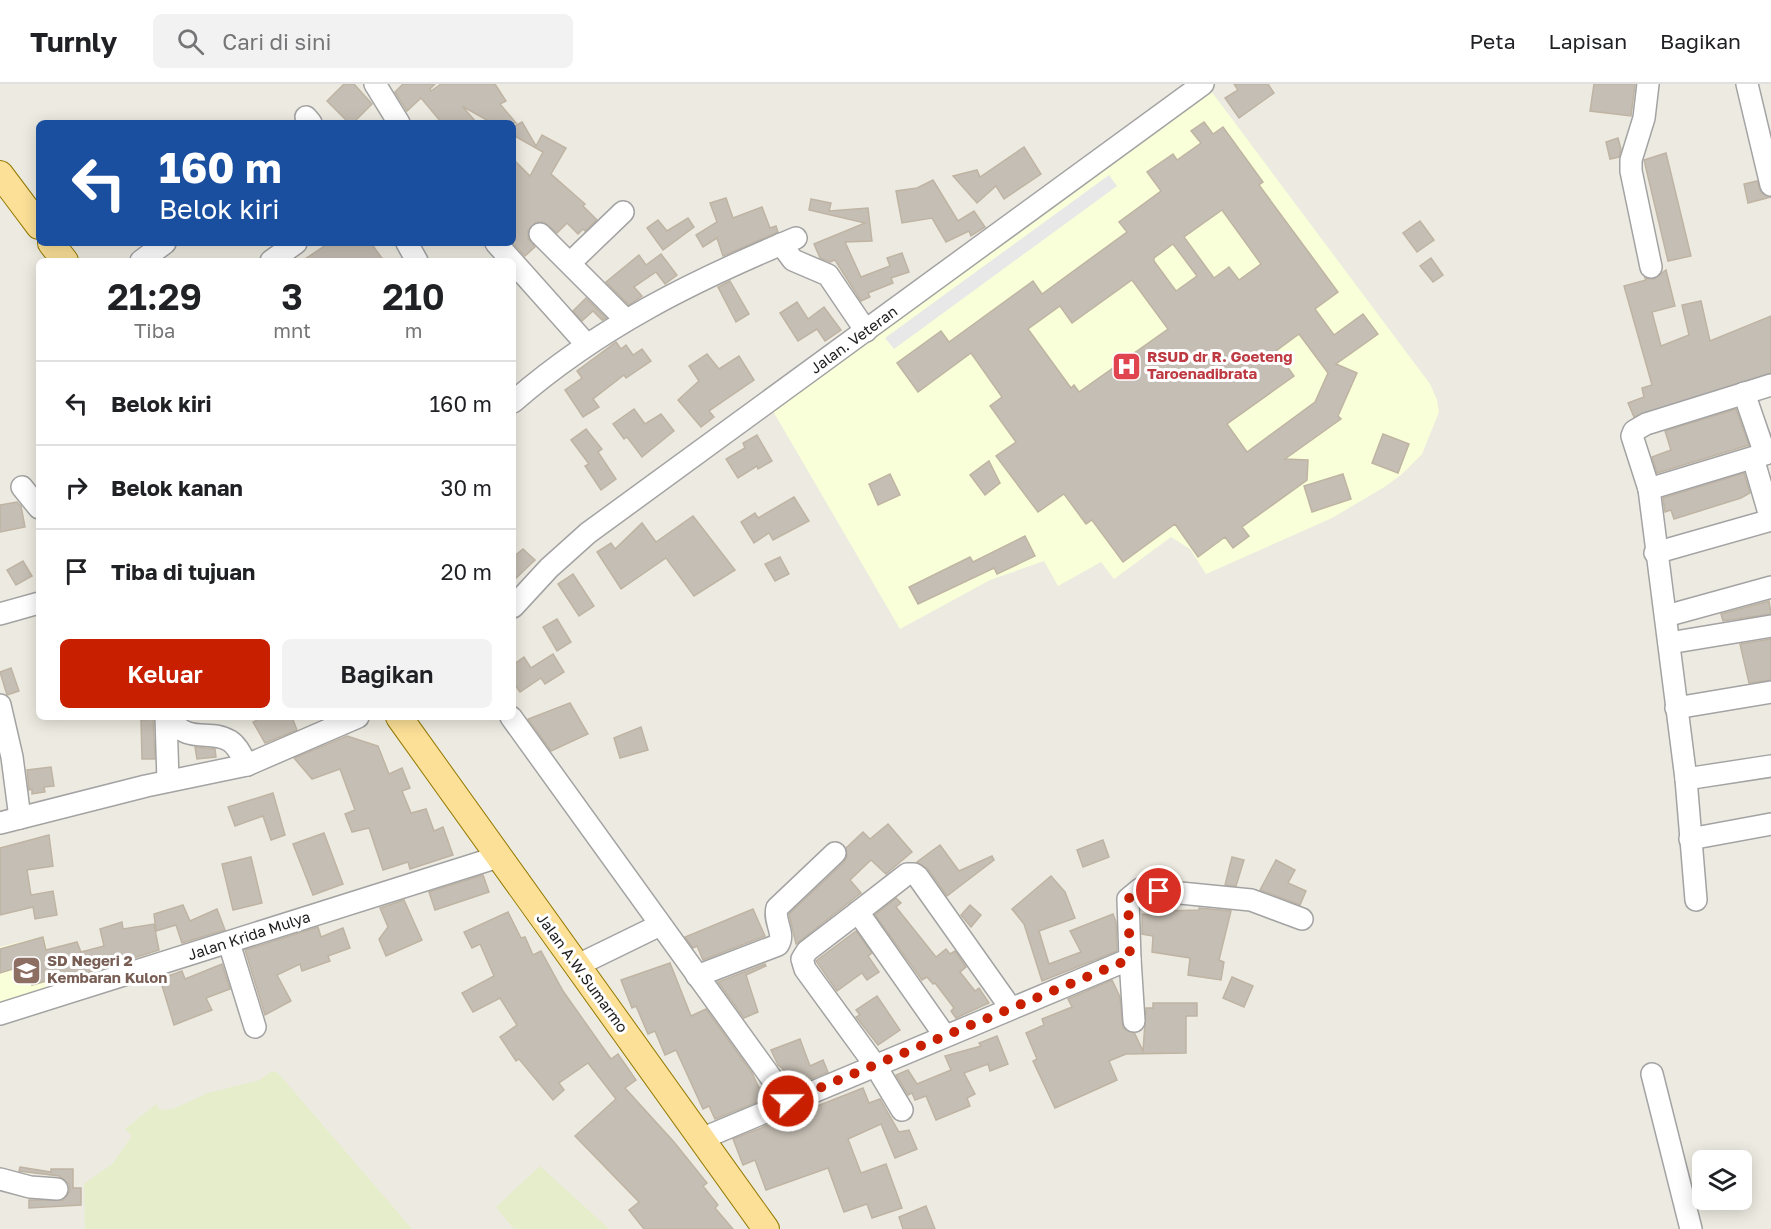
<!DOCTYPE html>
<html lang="id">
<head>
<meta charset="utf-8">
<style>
	body { margin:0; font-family:"Golos Text",sans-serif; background:#f2f2f2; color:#202124; height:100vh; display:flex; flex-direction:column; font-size:22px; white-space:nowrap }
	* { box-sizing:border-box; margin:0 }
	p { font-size:20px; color:#757577 }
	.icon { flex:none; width:33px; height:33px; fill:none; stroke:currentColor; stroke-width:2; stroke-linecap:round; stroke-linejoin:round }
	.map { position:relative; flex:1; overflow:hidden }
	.drawer { position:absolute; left:36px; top:174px; width:480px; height:462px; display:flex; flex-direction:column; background:#fff; border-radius:9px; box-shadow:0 3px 15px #0003 }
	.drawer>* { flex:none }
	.guide { position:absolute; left:36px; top:36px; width:480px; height:126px; border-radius:9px; box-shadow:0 3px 15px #0003; background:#1a4fa0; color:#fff; overflow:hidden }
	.tools { position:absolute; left:1692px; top:1066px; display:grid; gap:12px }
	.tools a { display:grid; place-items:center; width:60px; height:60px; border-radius:9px; background:#fff; box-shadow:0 3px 15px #0003; font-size:30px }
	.pin { position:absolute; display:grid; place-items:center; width:51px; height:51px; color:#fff; margin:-26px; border:3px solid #fff; border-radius:50%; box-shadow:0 2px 6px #0007 }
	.me { position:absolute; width:66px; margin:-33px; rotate:68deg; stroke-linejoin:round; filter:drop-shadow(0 0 4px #0008) }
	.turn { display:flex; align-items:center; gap:21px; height:126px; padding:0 24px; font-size:27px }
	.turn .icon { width:78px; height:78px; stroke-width:2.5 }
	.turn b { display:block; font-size:42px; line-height:51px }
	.eta { display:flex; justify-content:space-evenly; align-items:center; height:102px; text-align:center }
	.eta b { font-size:36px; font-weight:600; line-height:42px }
	.cta { display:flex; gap:12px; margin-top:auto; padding:12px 24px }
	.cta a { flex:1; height:69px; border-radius:9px; background:#c71f00; color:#fff; font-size:24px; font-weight:600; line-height:69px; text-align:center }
	.cta a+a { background:#f2f2f2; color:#202124 }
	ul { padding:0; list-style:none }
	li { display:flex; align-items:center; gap:18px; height:84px; padding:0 24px; border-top:2px solid #e0e0e0 }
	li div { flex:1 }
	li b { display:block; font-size:22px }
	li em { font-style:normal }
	header { display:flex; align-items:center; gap:36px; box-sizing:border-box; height:84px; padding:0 30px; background:#fff; border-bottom:2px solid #e0e0e0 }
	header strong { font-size:28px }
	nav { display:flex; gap:33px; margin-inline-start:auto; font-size:21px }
	.search { width:420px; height:54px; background:#f2f2f2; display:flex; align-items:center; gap:15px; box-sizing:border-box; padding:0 21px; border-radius:9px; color:#757577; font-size:22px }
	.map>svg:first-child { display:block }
	.education { fill:#f9ffd8 }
	.farmland { fill:#e5edcb }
	.parking { fill:#e8e8e8 }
	.building { fill:#c5beb4; stroke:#bfb4a3; stroke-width:1.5; fill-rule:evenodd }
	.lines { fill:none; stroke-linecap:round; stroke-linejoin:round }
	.minor-casing { stroke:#a3a3a3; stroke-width:24 }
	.major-casing { stroke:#937900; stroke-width:28 }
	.minor { stroke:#fff; stroke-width:21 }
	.major { stroke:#fce097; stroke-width:26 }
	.route { stroke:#c71f00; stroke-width:10; stroke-dasharray:0 18 }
	.labels { text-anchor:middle; stroke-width:6; stroke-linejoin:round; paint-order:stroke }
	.street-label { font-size:15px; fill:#1c1c1c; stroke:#fff }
	.health-label { font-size:15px; font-weight:bold; fill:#be3a42; stroke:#fff; text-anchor:start }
	.education-label { font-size:15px; font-weight:bold; fill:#785e54; stroke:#fff; text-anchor:start }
</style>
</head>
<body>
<header>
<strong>Turnly</strong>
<div class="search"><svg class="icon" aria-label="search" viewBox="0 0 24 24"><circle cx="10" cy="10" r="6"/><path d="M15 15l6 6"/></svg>Cari di sini</div>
<nav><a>Peta</a><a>Lapisan</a><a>Bagikan</a></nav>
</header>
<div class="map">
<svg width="1771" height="1145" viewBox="0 0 1771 1145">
	<rect width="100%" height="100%" fill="#edebe1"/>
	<g class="education">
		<polygon points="1211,7 1430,300 1437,316 1439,328 1422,370 1402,390 1386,402 1332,434 1206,490 1190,465 1171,453 1114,495 1101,478 1058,502 1044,477 990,496 900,545 773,327"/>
		<polygon points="44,852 58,909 0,926 0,863"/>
	</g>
	<g class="farmland">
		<polygon points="272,987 278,989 412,1145 85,1145 84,1100 112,1080 132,1052 125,1045 156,1020 160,1026 173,1025 208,1009 260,996"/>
		<polygon points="540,1082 609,1145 514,1145 496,1123"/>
	</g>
	<polygon class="parking" points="1109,91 1117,102 894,265 885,254"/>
	<g class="building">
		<polygon points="344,0 354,0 372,20 353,39 349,39 327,17"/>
		<polygon points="403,0 435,0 430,5 431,7 441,0 495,0 506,17 500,20 516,39 492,39 462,22 477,39 442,39 421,14 407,27 395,8"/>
		<polygon points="1234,0 1268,0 1274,9 1239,34 1225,14 1238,6"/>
		<polygon points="1594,0 1635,0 1631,32 1590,27"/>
		<polygon points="522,38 536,62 542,51 566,64 551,90 585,120 583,122 597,136 585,147 583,145 578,150 567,139 557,149 544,138 536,138 528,147 528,154 535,163 525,172 513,159 513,75 530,92 543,68 513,51 513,43"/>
		<path d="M1204,38L1213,50L1223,43L1263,98L1259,101L1338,208L1315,225L1334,251L1363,230L1378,250L1336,280L1357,289L1338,332L1341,335L1285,375L1308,376L1307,396L1242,443L1249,452L1233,464L1225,453L1198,473L1175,440L1123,478L1092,436L1086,440L1064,410L1038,428L996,372L1016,358L990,322L1002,313L971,269L918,308L897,279L941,247L949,258L1033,197L1042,210L1127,148L1119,138L1161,107L1147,88L1173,70L1177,76L1201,59L1191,47ZM1222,126L1261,180L1239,196L1229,183L1214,194L1184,153ZM1173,160L1197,192L1176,207L1154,177V174ZM1132,196L1168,245L1079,308L1074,301L1071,304L1028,245L1060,222L1072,239ZM1299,250L1328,289L1315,318L1247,368L1227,340L1294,292L1276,267Z"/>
		<polygon points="1618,54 1621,65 1619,73 1610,75 1606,58"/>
		<polygon points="1024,63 1041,90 1004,115 996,102 977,119 953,92 977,86 980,93"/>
		<polygon points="1666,69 1691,172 1668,177 1644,76"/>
		<polygon points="933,96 958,137 974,127 985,143 971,152 969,147 946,158 932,134 902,139 896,107 917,104"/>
		<polygon points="1757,97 1761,109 1771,113 1748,119 1744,100"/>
		<polygon points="726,114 733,134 762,123 770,144 776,142 778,148 723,172 717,154 703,163 696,151 717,138 710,119"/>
		<polygon points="811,115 831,119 829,127 868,124 872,157 845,158 861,193 890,182 887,174 902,169 909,188 891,194 893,199 868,209 870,213 861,217 835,176 830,178 820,174 814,160 865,139 809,126"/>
		<polygon points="688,134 694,143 663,166 647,144 658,136 667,147"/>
		<polygon points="1420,137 1434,156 1417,168 1403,149"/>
		<polygon points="329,159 371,159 384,177 302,177"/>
		<polygon points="661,170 677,191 665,200 656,188 634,203 642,212 629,221 606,198 639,171 646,181"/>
		<polygon points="1431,174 1443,191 1433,198 1420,182"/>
		<polygon points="1666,186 1675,222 1652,228 1661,262 1689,251 1682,221 1701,217 1710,257 1771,232 1771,289 1634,333 1628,319 1644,313 1642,304 1652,301 1624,202 1646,196 1645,194 1654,195"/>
		<polygon points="730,197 749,230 736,238 718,203"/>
		<polygon points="586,214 606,234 602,236 593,227 582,237 573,227"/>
		<polygon points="797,218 808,235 824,223 841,246 825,257 817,245 798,257 780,229"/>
		<polygon points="616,258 621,265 626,261 633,271 642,265 651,277 626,294 624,291 593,315 599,323 583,333 565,306 582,294 577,287"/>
		<polygon points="707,270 719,285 739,272 754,296 709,327 714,333 701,343 678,316 699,297 689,282"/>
		<polygon points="634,325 645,340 661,330 674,347 642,373 627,353 624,355 613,340"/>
		<polygon points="1736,325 1749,361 1657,389 1652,373 1671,366 1665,347"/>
		<polygon points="586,345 602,365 598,368 616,395 601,406 585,382 589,380 571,356"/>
		<polygon points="1383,350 1409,360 1398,389 1372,379"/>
		<polygon points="757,351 772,377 758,385 757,382 738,394 726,375 745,364 743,359"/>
		<polygon points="989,377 1000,399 985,411 970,391"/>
		<polygon points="1744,389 1750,409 1741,414 1674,435 1671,426 1665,428 1663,414"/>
		<polygon points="890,390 900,411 878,421 869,400"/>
		<polygon points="1343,390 1351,415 1312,428 1304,402"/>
		<polygon points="794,413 809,437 773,456 769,449 754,459 741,438 755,429 758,434"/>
		<polygon points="17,418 21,422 25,443 0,448 0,421"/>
		<polygon points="693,432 735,486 694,512 666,474 621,505 597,468 611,459 615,465 642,439 656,458"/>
		<polygon points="1025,452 1035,472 997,490 994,484 918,520 909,503 970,473 973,478"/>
		<polygon points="523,465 535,476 513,497 513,473"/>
		<polygon points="780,473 789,490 775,497 765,480"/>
		<polygon points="23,477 32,492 16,501 7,486"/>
		<polygon points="573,490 594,522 579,532 558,500"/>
		<polygon points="1769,517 1771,530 1723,537 1721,530"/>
		<polygon points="557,535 571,558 557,567 543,543"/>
		<polygon points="1771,555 1771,596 1749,599 1740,560"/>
		<polygon points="553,570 564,588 545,600 541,594 520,608 513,598 513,581 524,573 531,584"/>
		<polygon points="11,584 19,607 7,611 0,588"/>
		<polygon points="570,619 588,650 551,667 528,635"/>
		<polygon points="263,633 292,633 297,646 265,659 253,638"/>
		<polygon points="153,635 155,675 142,675 141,636"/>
		<polygon points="641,643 648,666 620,674 614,654"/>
		<polygon points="347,652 378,662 389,690 402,684 410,704 402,707 411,729 426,725 434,747 443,743 453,771 410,785 408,778 383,786 369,744 352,748 345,730 355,726 340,685 312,695 294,674"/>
		<polygon points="195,663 215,665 216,673 197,675"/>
		<polygon points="51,683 54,702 44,703 45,708 32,710 32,705 29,706 27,686"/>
		<polygon points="273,709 285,751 271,756 263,732 235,742 228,723"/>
		<polygon points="888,740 912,768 886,790 871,776 850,796 861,809 796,860 789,830 844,778 847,772 846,764 863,748 870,755"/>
		<polygon points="324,749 343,800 313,811 293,760"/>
		<polygon points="49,751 53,782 27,786 31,811 53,807 57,831 35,835 33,823 0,831 0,764"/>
		<polygon points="1103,756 1109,773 1083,783 1077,766"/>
		<polygon points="940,761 959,787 992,772 994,776 947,812 928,785 917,778"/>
		<polygon points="251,773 262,819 233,826 222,780"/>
		<polygon points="1232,773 1244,776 1236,802 1225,801"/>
		<polygon points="1276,776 1295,786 1288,799 1306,807 1300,821 1260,806"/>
		<polygon points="483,791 489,808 435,826 429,808"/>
		<polygon points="1051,792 1065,808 1075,834 1039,847 1049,880 1081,868 1070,847 1113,830 1116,838 1117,867 1042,897 1024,840 1012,825"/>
		<polygon points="896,814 901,819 896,823 936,873 946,865 950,870 955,867 966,883 960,888 975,907 979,904 989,919 956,934 951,927 954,924 935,899 933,900 927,893 922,896 875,831"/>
		<polygon points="404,816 422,856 386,872 379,855 388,843 380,824"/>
		<polygon points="183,821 190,837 217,825 225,846 182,859 176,841 156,847 154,830"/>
		<polygon points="970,821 981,831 971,843 961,831"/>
		<polygon points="1199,824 1231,827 1219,876 1224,878 1221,896 1188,891 1190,874 1152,868 1153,852 1142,850 1142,830 1163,832 1163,827 1199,826"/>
		<polygon points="753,825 765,852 703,876 697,862 693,864 685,853"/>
		<polygon points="508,828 521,854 525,853 533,871 541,867 563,907 611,975 618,970 636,996 625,1004 674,1058 707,1099 703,1102 718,1121 715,1124 733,1145 644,1145 629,1126 639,1118 575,1052 616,1015 588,979 559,999 564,1006 553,1016 519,975 516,977 500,953 517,941 500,914 473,928 462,909 494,892 480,860 472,864 464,848"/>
		<polygon points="122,838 123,845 154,840 159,866 58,898 57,894 32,901 26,881 0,889 0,865 43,853 46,866 77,858 81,868 104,862 100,845"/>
		<polygon points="318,843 321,853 343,844 350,864 328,872 330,877 302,887 300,880 277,891 291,917 265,931 245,866"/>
		<polygon points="856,847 872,869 868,872 879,888 867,896 862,889 837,907 816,877"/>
		<polygon points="670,879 691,932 706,925 752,989 759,1004 762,1003 769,1013 715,1035 709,1022 703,1025 676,966 665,971 655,947 648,950 636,922 632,924 621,896"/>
		<polygon points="222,880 230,905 206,914 212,926 174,941 160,895 182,887 185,895"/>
		<polygon points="765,880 766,882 746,891 758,928 744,934 718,898"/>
		<polygon points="1232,893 1253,902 1244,923 1223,914"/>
		<polygon points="1112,896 1120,913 1123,944 1135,950 1143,967 1146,924 1153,924 1153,919 1197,919 1197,932 1186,932 1186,969 1126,970 1109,977 1117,996 1055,1024 1033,977 1037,975 1026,949 1044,941 1042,935 1072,923 1068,915"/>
		<polygon points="877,912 900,946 878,961 856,933 860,931 856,926"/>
		<polygon points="997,952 1008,980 990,987 988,980 964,989 975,1010 967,1014 970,1022 936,1036 926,1012 915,1016 912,1009 908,1011 896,991 908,986 917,1000 951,986 945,972 981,962 979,959"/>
		<polygon points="800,955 810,982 823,976 828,988 793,1002 782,984 778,981 771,966"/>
		<polygon points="863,1004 869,1019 880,1015 899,1048 909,1046 917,1065 895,1074 881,1040 848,1055 861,1089 886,1080 902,1124 872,1134 867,1120 844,1128 828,1084 766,1106 755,1076 743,1081 733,1055"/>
		<polygon points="20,1083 51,1088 51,1085 73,1085 73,1104 81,1104 81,1121 29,1124 29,1116 63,1116 70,1107 69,1100 59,1092 19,1087"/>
		<polygon points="926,1122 935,1145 903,1145 899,1133"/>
	</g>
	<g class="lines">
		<defs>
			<g id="minor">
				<polyline points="375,0 399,39"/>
				<polyline points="1648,0 1644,34 1631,76 1631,87 1651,183"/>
				<polyline points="1747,0 1771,101"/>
				<polyline points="306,33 311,39"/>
				<polyline points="540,150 626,236"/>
				<polyline points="407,159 417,177"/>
				<polyline points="496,159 512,177"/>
				<polyline points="781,160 793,176 828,191 866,247"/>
				<polyline points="141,177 165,159"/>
				<polyline points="271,177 296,159"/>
				<polyline points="513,178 587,261"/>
				<polyline points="570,179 623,128"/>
				<polyline points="1744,309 1765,370"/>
				<path d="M513,318C599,243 693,197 796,154"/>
				<polyline points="22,403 39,424"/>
				<polyline points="1649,405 1771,368"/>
				<polyline points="1655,469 1771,436 1753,374"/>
				<polyline points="513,523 549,484 588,449 1203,0"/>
				<polyline points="0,530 39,519"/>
				<polyline points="1666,532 1771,503"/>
				<polyline points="1669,559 1771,542"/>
				<polyline points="0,621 12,673 20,734"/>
				<polyline points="1676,624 1771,608"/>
				<polyline points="166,633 168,697"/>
				<path d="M168,633C189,662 209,644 230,657C238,662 242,673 247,681"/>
				<polyline points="511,633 788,1017"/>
				<polyline points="1686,695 1771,682"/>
				<polyline points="0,739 146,702 247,681 358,633"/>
				<polyline points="1690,755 1771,740"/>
				<polyline points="1696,816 1686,695 1649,405 1632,352 1634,347 1646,340 1771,301"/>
				<polyline points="858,828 807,867 802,875 805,885 875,981 902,1026"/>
				<polyline points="229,859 255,943"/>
				<polyline points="1130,875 1134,937"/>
				<polyline points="576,882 660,841"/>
				<path d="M697,892L778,861C786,849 773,838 777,824L835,769"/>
				<polyline points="0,930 498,773"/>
				<polyline points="945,952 858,828 907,790 914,790 918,793 1010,923"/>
				<polyline points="1652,990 1691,1145"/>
				<polyline points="701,1055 1130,875 1128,815 1140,805 1251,816 1302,835"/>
				<polyline points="0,1095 30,1103 57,1105"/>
			</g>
			<g id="major">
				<polyline points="0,90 39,142"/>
				<polyline points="51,159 65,177"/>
				<polyline points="399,633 766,1145"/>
			</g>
		</defs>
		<use href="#minor" class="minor-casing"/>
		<use href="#major" class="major-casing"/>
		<use href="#minor" class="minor"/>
		<use href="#major" class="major"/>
	</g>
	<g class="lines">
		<polyline class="route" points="788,1017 1130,875 1128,815 1140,805 1159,807"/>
	</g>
	<defs>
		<symbol id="hospital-square" viewBox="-11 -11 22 22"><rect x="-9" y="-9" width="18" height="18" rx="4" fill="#e0444e" stroke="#fff"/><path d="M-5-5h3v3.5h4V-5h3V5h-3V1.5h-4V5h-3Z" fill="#fff"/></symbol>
		<symbol id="school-square" viewBox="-11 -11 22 22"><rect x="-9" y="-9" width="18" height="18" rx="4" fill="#8d6e63" stroke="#fff"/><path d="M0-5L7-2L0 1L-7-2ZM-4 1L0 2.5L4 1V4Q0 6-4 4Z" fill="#fff"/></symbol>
	</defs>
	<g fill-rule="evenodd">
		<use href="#hospital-square" x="1110" y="266" width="33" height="33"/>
		<use href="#school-square" x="10" y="870" width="33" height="33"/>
	</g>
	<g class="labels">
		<g class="street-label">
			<text transform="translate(854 256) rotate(-36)" y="5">Jalan. Veteran</text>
			<text transform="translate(249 852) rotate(-18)" y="5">Jalan Krida Mulya</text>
			<text transform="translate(582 889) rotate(54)" y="5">Jalan A.W.Sumarmo</text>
		</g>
		<g class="health-label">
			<text x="1147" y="278">RSUD dr R. Goeteng<tspan x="1147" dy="17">Taroenadibrata</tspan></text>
		</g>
		<g class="education-label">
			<text x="47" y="882">SD Negeri 2<tspan x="47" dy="17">Kembaran Kulon</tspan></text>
		</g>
	</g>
</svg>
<div class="tools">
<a><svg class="icon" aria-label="layers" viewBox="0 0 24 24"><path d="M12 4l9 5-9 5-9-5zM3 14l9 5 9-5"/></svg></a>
</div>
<div class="pin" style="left:1159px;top:807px;background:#d93025"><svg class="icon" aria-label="arrive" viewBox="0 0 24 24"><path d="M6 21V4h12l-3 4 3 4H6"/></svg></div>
<svg class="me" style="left:788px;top:1017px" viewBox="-20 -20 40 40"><circle r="17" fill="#c71f00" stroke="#fff" stroke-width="3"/><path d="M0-11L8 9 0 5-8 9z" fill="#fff"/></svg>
<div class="guide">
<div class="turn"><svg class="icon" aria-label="left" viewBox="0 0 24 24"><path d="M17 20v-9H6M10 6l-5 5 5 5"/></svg><div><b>160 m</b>Belok kiri</div></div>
</div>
<section class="drawer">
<div class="eta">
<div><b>21:29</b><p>Tiba</p></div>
<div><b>3</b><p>mnt</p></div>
<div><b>210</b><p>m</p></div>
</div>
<ul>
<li><svg class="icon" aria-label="left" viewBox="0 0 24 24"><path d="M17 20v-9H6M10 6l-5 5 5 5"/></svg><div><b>Belok kiri</b></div><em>160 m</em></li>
<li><svg class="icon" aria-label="right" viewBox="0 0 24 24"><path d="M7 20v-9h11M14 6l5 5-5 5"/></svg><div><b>Belok kanan</b></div><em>30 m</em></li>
<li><svg class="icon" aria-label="arrive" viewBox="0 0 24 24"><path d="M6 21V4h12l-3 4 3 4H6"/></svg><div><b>Tiba di tujuan</b></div><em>20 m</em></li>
</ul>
<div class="cta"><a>Keluar</a><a>Bagikan</a></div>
</section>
</div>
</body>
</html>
